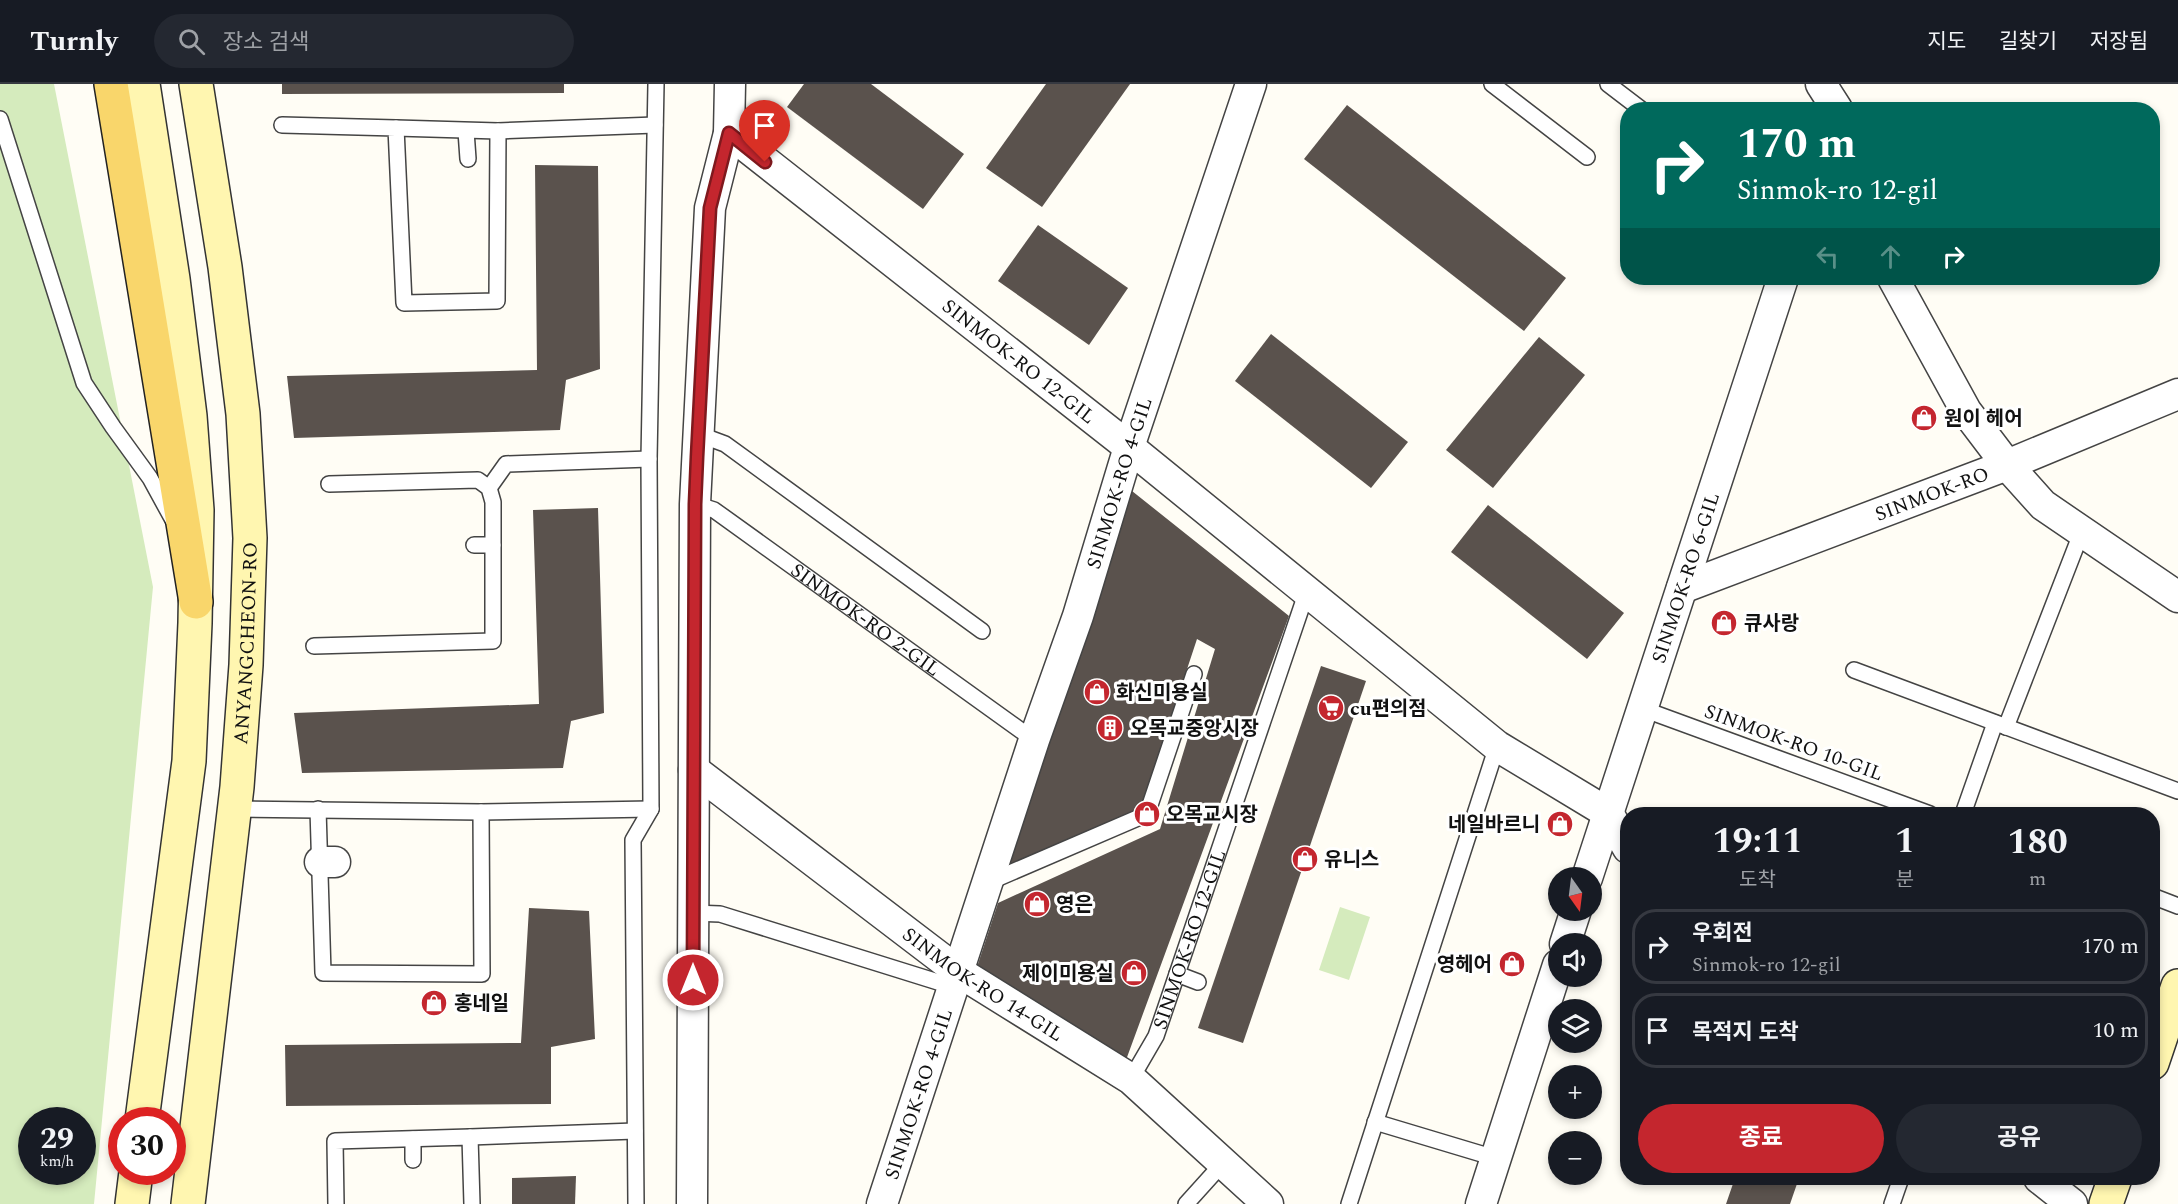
<!DOCTYPE html>
<html lang="ko">
<head>
<meta charset="utf-8">
<style>
	body { margin:0; font-family:Spectral,"Noto Sans KR",serif; background:#242831; color:#f1f3f6; height:100vh; display:flex; flex-direction:column; font-size:22px; white-space:nowrap }
	* { box-sizing:border-box; margin:0 }
	p { font-size:20px; color:#9ea1a6 }
	.icon { flex:none; width:33px; height:33px; fill:none; stroke:currentColor; stroke-width:2; stroke-linecap:round; stroke-linejoin:round }
	.map { position:relative; flex:1; overflow:hidden }
	.details { position:absolute; left:1620px; top:723px; width:540px; height:378px; display:flex; flex-direction:column; background:#171b24; border-radius:24px; box-shadow:0 3px 9px #0003 }
	.details>* { flex:none }
	.top-card { position:absolute; left:1620px; top:18px; width:540px; height:183px; border-radius:24px; box-shadow:0 3px 9px #0003; background:#00695c; color:#fff; overflow:hidden }
	.needle { width:39px; rotate:166deg }
	.buttons { position:absolute; left:1548px; top:783px; display:grid; gap:12px }
	.buttons a { display:grid; place-items:center; width:54px; height:54px; border-radius:50%; background:#171b24; box-shadow:0 3px 9px #0003; font-size:30px }
	.speed { position:absolute; left:18px; top:1023px; display:flex; gap:12px; font-size:30px; font-weight:700; text-align:center }
	.speed>* { display:grid; place-content:center; width:78px; height:78px; border-radius:50%; background:#171b24; box-shadow:0 3px 9px #0003; line-height:1 }
	.speed small { font-size:15px; font-weight:400 }
	.speed .limit { border:9px solid #d22; background:#fff; color:#111 }
	.pin { position:absolute; display:grid; place-items:center; width:51px; height:51px; color:#fff; margin:-62px -26px; border-radius:50% 50% 50% 0; rotate:-45deg; box-shadow:0 0 6px #0007 }
	.pin .icon { rotate:45deg }
	.me { position:absolute; width:66px; margin:-33px; rotate:0deg; stroke-linejoin:round; filter:drop-shadow(0 0 4px #0008) }
	.turn { display:flex; align-items:center; gap:21px; height:126px; padding:0 18px; font-size:27px }
	.turn .icon { width:78px; height:78px; stroke-width:2.5 }
	.turn b { display:block; font-size:42px; line-height:51px }
	.lanes { display:flex; align-items:center; height:57px; padding:0 18px; background:#0003; justify-content:center; gap:30px; direction:ltr }
	.lanes .off { opacity:.35 }
	.eta { display:flex; justify-content:space-evenly; align-items:center; height:102px; text-align:center }
	.eta b { font-size:36px; font-weight:700; line-height:42px }
	.action { display:flex; gap:12px; margin-top:auto; padding:12px 18px }
	.action a { flex:1; height:69px; border-radius:36px; background:#c4262e; color:#fff; font-size:24px; font-weight:700; line-height:69px; text-align:center }
	.action a+a { background:#242831; color:#f1f3f6 }
	ul { padding:0; list-style:none }
	li { display:flex; align-items:center; gap:18px; height:75px; margin:0 12px 9px; padding:0 6px; border:3px solid #363941; border-radius:24px }
	li div { flex:1 }
	li b { display:block; font-size:22px }
	li em { font-style:normal }
	header { display:flex; align-items:center; gap:36px; box-sizing:border-box; height:84px; padding:0 30px; background:#171b24; border-bottom:2px solid #363941 }
	header strong { font-size:28px }
	nav { display:flex; gap:33px; margin-inline-start:auto; font-size:21px }
	.search { width:420px; height:54px; background:#242831; display:flex; align-items:center; gap:15px; box-sizing:border-box; padding:0 21px; border-radius:33px; color:#9ea1a6; font-size:22px }
	.map>svg:first-child { display:block }
	.green { fill:#d5ebbd; fill-rule:evenodd }
	.building { fill:#5a524d }
	.lines { fill:none; stroke-linecap:round; stroke-linejoin:round }
	.service-casing { stroke:#444; stroke-width:18 }
	.minor-casing { stroke:#444; stroke-width:33 }
	.secondary-casing { stroke:#333; stroke-width:36 }
	.primary-casing { stroke:#222; stroke-width:36 }
	.service { stroke:#fff; stroke-width:15 }
	.minor { stroke:#fff; stroke-width:30 }
	.secondary { stroke:#fff6b0; stroke-width:33 }
	.primary { stroke:#f9d66b; stroke-width:33 }
	.route-casing { stroke:#7f191e; stroke-width:15 }
	.route { stroke:#c4262e; stroke-width:10 }
	.labels { text-anchor:middle; stroke-width:6; stroke-linejoin:round; paint-order:stroke }
	.street-label { font-size:20px; fill:#111; stroke:#fff }
	.poi-label { font-size:20px; font-weight:bold; fill:#111; stroke:#fff; text-anchor:start }
</style>
</head>
<body>
<header>
<strong>Turnly</strong>
<div class="search"><svg class="icon" aria-label="search" viewBox="0 0 24 24"><circle cx="10" cy="10" r="6"/><path d="M15 15l6 6"/></svg>장소 검색</div>
<nav><a>지도</a><a>길찾기</a><a>저장됨</a></nav>
</header>
<div class="map">
<svg width="2178" height="1120" viewBox="0 0 2178 1120">
	<rect width="100%" height="100%" fill="#fffdf5"/>
	<g class="green">
		<path d="M0,0H54L153,503L94,1120H0ZM32,1036H82V1088H32Z"/>
		<polygon points="1340,823 1370,833 1349,896 1319,886"/>
	</g>
	<g class="building">
		<polygon points="282,0 564,0 564,9 282,10"/>
		<polygon points="804,0 871,0 964,70 923,125 787,23"/>
		<polygon points="1046,0 1130,0 1042,123 986,84"/>
		<polygon points="1347,21 1566,194 1524,247 1304,75"/>
		<polygon points="535,81 598,82 600,285 566,296 560,346 294,354 287,292 537,286"/>
		<polygon points="1038,141 1128,204 1089,261 998,197"/>
		<polygon points="1271,250 1408,358 1371,404 1235,297"/>
		<polygon points="1539,253 1585,291 1493,404 1446,366"/>
		<polygon points="1132,407 1289,532 1126,976 976,886 998,819 1160,745 1215,565 1197,555 1141,724 1006,782"/>
		<polygon points="1488,421 1624,529 1587,575 1451,468"/>
		<polygon points="598,424 604,629 571,637 563,684 302,689 294,629 539,620 533,426"/>
		<polygon points="1321,582 1366,597 1243,959 1198,944"/>
		<polygon points="529,824 589,827 595,955 551,963 551,1020 286,1022 285,961 521,959"/>
		<polygon points="576,1092 575,1120 512,1120 512,1094"/>
		<polygon points="1735,1094 1799,1094 1790,1120 1726,1120"/>
	</g>
	<g class="lines">
		<defs>
			<g id="service">
				<polyline points="1492,0 1587,73"/>
				<polyline points="1608,0 1642,26"/>
				<polyline points="0,35 84,299 113,343 150,394 173,436"/>
				<polyline points="282,41 396,44 404,219 497,217 498,47"/>
				<polyline points="396,44 498,47 655,41"/>
				<polyline points="466,47 468,75"/>
				<polyline points="698,350 725,360 982,547"/>
				<polyline points="489,404 506,380 649,375"/>
				<path id="s1" d="M695,420L714,426L1034,656"/>
				<polyline points="474,461 493,461"/>
				<polyline points="314,562 493,557 493,418 489,404 478,396 329,400"/>
				<polyline points="1854,586 2178,707"/>
				<polyline points="1643,625 1930,730"/>
				<polyline points="2006,643 2082,447"/>
				<polyline points="234,725 481,728 651,725"/>
				<polyline points="318,725 323,889 482,890 481,728"/>
				<polyline points="1963,730 1995,639"/>
				<polyline points="989,798 1147,730 1194,590"/>
				<polyline points="2152,812 2178,822"/>
				<polyline points="693,829 720,830 954,903"/>
				<polyline points="1177,890 1198,898"/>
				<path id="s2" d="M1131,995L1156,952L1307,507"/>
				<polyline points="1375,1038 1495,1074"/>
				<polyline points="470,1053 635,1047"/>
				<polyline points="413,1055 413,1076"/>
				<polyline points="336,1120 335,1057 470,1053 472,1120"/>
				<polyline points="636,1120 633,756 651,725 649,375 656,0"/>
				<polyline points="1186,1120 1223,1079"/>
				<polyline points="1349,1120 1497,662"/>
				<polyline points="1892,1120 1901,1094"/>
			</g>
			<g id="minor">
				<polyline points="1821,0 1837,25"/>
				<path id="s3" d="M729,49L1129,363L1497,662L1608,729L1628,764"/>
				<polyline points="1893,194 1966,327 2007,381 2043,421 2178,513"/>
				<path id="s4" d="M1682,504L2007,381L2178,310"/>
				<path id="s5" d="M694,686L959,888L1131,995L1268,1120"/>
				<polyline points="320,778 335,778"/>
				<path id="s6" d="M1587,794L1783,194"/>
				<polyline points="1565,860 1576,826"/>
				<polyline points="2039,1094 2072,1120"/>
				<polyline points="692,1120 695,420 710,124 729,49 730,0"/>
				<path id="s7" d="M882,1120L1034,656L1078,532L1129,363L1251,0"/>
				<polyline points="1481,1120 1558,881"/>
			</g>
			<g id="secondary">
				<polyline points="2152,979 2178,902"/>
				<polyline points="142,1036 189,677 195,539 197,426 190,332 173,195 143,0"/>
				<polyline points="132,1120 136,1088"/>
				<path id="s8" d="M188,1120L237,703L246,581L250,454L243,330L225,183L196,0"/>
				<polyline points="2106,1120 2115,1094"/>
			</g>
			<polyline id="primary" points="111,0 196,518"/>
		</defs>
		<use href="#service" class="service-casing"/>
		<use href="#minor" class="minor-casing"/>
		<use href="#secondary" class="secondary-casing"/>
		<use href="#primary" class="primary-casing"/>
		<use href="#service" class="service"/>
		<use href="#minor" class="minor"/>
		<use href="#secondary" class="secondary"/>
		<use href="#primary" class="primary"/>
	</g>
	<g class="lines">
		<defs>
			<polyline id="route" points="693,896 695,420 697,373 710,124 729,49 765,78"/>
		</defs>
		<use href="#route" class="route-casing"/>
		<use href="#route" class="route"/>
	</g>
	<defs>
		<symbol id="shop-disc" viewBox="-11 -11 22 22"><circle r="9.5" fill="#c4262e" stroke="#fff"/><path d="M-5-2.5h2.3a2.7 3.5 0 0 1 5.4 0H5L5.5 6h-11ZM-1.5-2.5h3a1.5 2.3 0 0 0-3 0Z" fill="#fff"/></symbol>
		<symbol id="supermarket-disc" viewBox="-11 -11 22 22"><circle r="9.5" fill="#c4262e" stroke="#fff"/><path d="M-6-5.5h2.5l.6 2H6L4.5 2H-2.5L-4.4-4H-6ZM-1.5 3.2a1.3 1.3 0 1 0 .1 0ZM3 3.2a1.3 1.3 0 1 0 .1 0Z" fill="#fff"/></symbol>
		<symbol id="building-disc" viewBox="-11 -11 22 22"><circle r="9.5" fill="#c4262e" stroke="#fff"/><path d="M-4-6H4V6H1V3H-1V6H-4ZM-2.5-4.3h1.7v1.8h-1.7ZM.8-4.3h1.7v1.8H.8ZM-2.5-1h1.7V.8h-1.7ZM.8-1h1.7V.8H.8Z" fill="#fff"/></symbol>
	</defs>
	<g fill-rule="evenodd">
		<use href="#shop-disc" x="1909" y="319" width="30" height="30"/>
		<use href="#shop-disc" x="1709" y="524" width="30" height="30"/>
		<use href="#shop-disc" x="1082" y="593" width="30" height="30"/>
		<use href="#supermarket-disc" x="1316" y="609" width="30" height="30"/>
		<use href="#building-disc" x="1095" y="629" width="30" height="30"/>
		<use href="#shop-disc" x="1132" y="715" width="30" height="30"/>
		<use href="#shop-disc" x="1545" y="725" width="30" height="30"/>
		<use href="#shop-disc" x="1290" y="760" width="30" height="30"/>
		<use href="#shop-disc" x="1022" y="805" width="30" height="30"/>
		<use href="#shop-disc" x="1497" y="865" width="30" height="30"/>
		<use href="#shop-disc" x="1119" y="874" width="30" height="30"/>
		<use href="#shop-disc" x="419" y="904" width="30" height="30"/>
	</g>
	<g class="labels">
		<g class="street-label">
			<text dy="7" stroke="none"><textPath href="#s3" startOffset="369">SINMOK-RO 12-GIL</textPath></text>
			<text dy="7" stroke="none"><textPath href="#s7" startOffset="759">SINMOK-RO 4-GIL</textPath></text>
			<text dy="7" stroke="none"><textPath href="#s4" startOffset="267">SINMOK-RO</textPath></text>
			<text dy="7" stroke="none"><textPath href="#s6" startOffset="316">SINMOK-RO 6-GIL</textPath></text>
			<text dy="7" stroke="none"><textPath href="#s1" startOffset="207">SINMOK-RO 2-GIL</textPath></text>
			<text dy="7" stroke="none"><textPath href="#s8" startOffset="564">ANYANGCHEON-RO</textPath></text>
			<text transform="translate(1794 658) rotate(20)" y="7">SINMOK-RO 10-GIL</text>
			<text dy="7" stroke="none"><textPath href="#s2" startOffset="152">SINMOK-RO 12-GIL</textPath></text>
			<text dy="7" stroke="none"><textPath href="#s5" startOffset="360">SINMOK-RO 14-GIL</textPath></text>
			<text dy="7" stroke="none"><textPath href="#s7" startOffset="116">SINMOK-RO 4-GIL</textPath></text>
		</g>
		<g class="poi-label">
			<text x="1944" y="341">원이 헤어</text>
			<text x="1744" y="546">큐사랑</text>
			<text x="1116" y="615">화신미용실</text>
			<text x="1350" y="631">cu편의점</text>
			<text x="1130" y="651">오목교중앙시장</text>
			<text x="1166" y="737">오목교시장</text>
			<text x="1540" y="747" text-anchor="end">네일바르니</text>
			<text x="1324" y="782">유니스</text>
			<text x="1056" y="827">영은</text>
			<text x="1492" y="887" text-anchor="end">영헤어</text>
			<text x="1114" y="896" text-anchor="end">제이미용실</text>
			<text x="454" y="926">홍네일</text>
		</g>
	</g>
</svg>
<div class="buttons">
<a><svg class="needle" viewBox="-14 -14 28 28"><path d="M0-13l5 13h-10z" fill="#e53935"/><path d="M0 13l5-13h-10z" fill="#9ea1a6"/></svg></a>
<a><svg class="icon" aria-label="sound" viewBox="0 0 24 24"><path d="M4 9h4l5-4v14l-5-4H4zM17 9q2 3 0 6"/></svg></a>
<a><svg class="icon" aria-label="layers" viewBox="0 0 24 24"><path d="M12 4l9 5-9 5-9-5zM3 14l9 5 9-5"/></svg></a>
<a>+</a>
<a>−</a>
</div>
<div class="speed"><div>29<small>km/h</small></div><div class="limit">30</div></div>
<div class="pin" style="left:765px;top:78px;background:#d93025"><svg class="icon" aria-label="arrive" viewBox="0 0 24 24"><path d="M6 21V4h12l-3 4 3 4H6"/></svg></div>
<svg class="me" style="left:693px;top:896px" viewBox="-20 -20 40 40"><circle r="17" fill="#c4262e" stroke="#fff" stroke-width="3"/><path d="M0-11L8 9 0 5-8 9z" fill="#fff"/></svg>
<div class="top-card">
<div class="turn"><svg class="icon" aria-label="right" viewBox="0 0 24 24"><path d="M7 20v-9h11M14 6l5 5-5 5"/></svg><div><b>170 m</b>Sinmok-ro 12-gil</div></div>
<div class="lanes"><svg class="icon off" aria-label="left" viewBox="0 0 24 24"><path d="M17 20v-9H6M10 6l-5 5 5 5"/></svg><svg class="icon off" aria-label="ahead" viewBox="0 0 24 24"><path d="M12 20V5M6 11l6-6 6 6"/></svg><svg class="icon" aria-label="right" viewBox="0 0 24 24"><path d="M7 20v-9h11M14 6l5 5-5 5"/></svg></div>
</div>
<section class="details">
<div class="eta">
<div><b>19:11</b><p>도착</p></div>
<div><b>1</b><p>분</p></div>
<div><b>180</b><p>m</p></div>
</div>
<ul>
<li><svg class="icon" aria-label="right" viewBox="0 0 24 24"><path d="M7 20v-9h11M14 6l5 5-5 5"/></svg><div><b>우회전</b><p>Sinmok-ro 12-gil</p></div><em>170 m</em></li>
<li><svg class="icon" aria-label="arrive" viewBox="0 0 24 24"><path d="M6 21V4h12l-3 4 3 4H6"/></svg><div><b>목적지 도착</b></div><em>10 m</em></li>
</ul>
<div class="action"><a>종료</a><a>공유</a></div>
</section>
</div>
</body>
</html>
